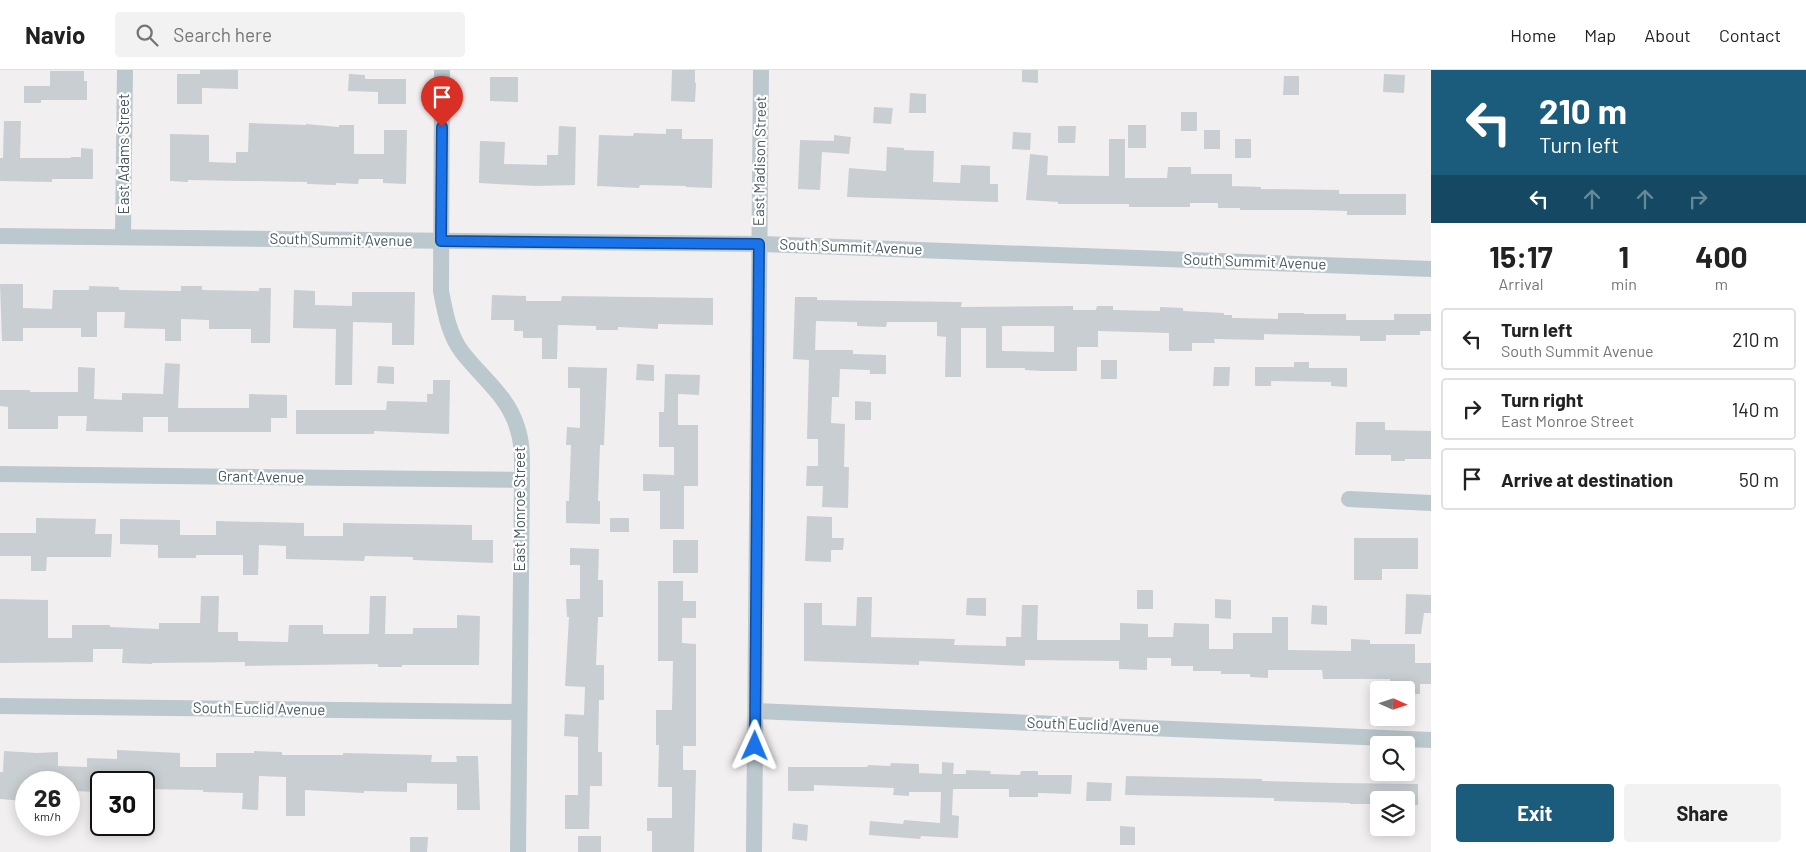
<!DOCTYPE html>
<html lang="en">
<head>
<meta charset="utf-8">
<style>
	body { margin:0; font-family:Barlow,sans-serif; background:#f2f2f2; color:#222; height:100vh; display:flex; flex-direction:column; font-size:19px; white-space:nowrap }
	* { box-sizing:border-box; margin:0 }
	p { font-size:16px; color:#767676 }
	.icon { flex:none; width:28px; height:28px; fill:none; stroke:currentColor; stroke-width:2; stroke-linecap:round; stroke-linejoin:round }
	.map { position:relative; flex:1; overflow:hidden }
	.drawer { display:flex; flex-direction:column; background:#fff; width:375px }
	.drawer>* { flex:none }
	.hud { background:#1b5b7b; color:#fff; overflow:hidden }
	.needle { width:32px; rotate:93deg }
	.tools { position:absolute; left:1370px; top:611px; display:grid; gap:10px }
	.tools a { display:grid; place-items:center; width:45px; height:45px; border-radius:5px; background:#fff; box-shadow:0 2px 12px #0003; font-size:25px }
	.speed { position:absolute; left:15px; top:701px; display:flex; gap:10px; font-size:25px; font-weight:700; text-align:center }
	.speed>* { display:grid; place-content:center; width:65px; height:65px; border-radius:50%; background:#fff; box-shadow:0 2px 12px #0003; line-height:1 }
	.speed small { font-size:12px; font-weight:400 }
	.speed .limit { border:2px solid #111; border-radius:8px; background:#fff; color:#111 }
	.pin { position:absolute; display:grid; place-items:center; width:42px; height:42px; color:#fff; margin:-51px -21px; border-radius:50% 50% 50% 0; rotate:-45deg; box-shadow:0 0 5px #0007 }
	.pin .icon { rotate:45deg }
	.me { position:absolute; width:55px; margin:-28px; rotate:1deg; stroke-linejoin:round; filter:drop-shadow(0 0 4px #0008) }
	.turn { display:flex; align-items:center; gap:18px; height:105px; padding:0 25px; font-size:22px }
	.turn .icon { width:65px; height:65px; stroke-width:2.5 }
	.turn b { display:block; font-size:35px; line-height:42px }
	.lanes { display:flex; align-items:center; height:48px; padding:0 25px; background:#0003; justify-content:center; gap:25px; direction:ltr }
	.lanes .off { opacity:.35 }
	.eta { display:flex; justify-content:space-evenly; align-items:center; height:85px; text-align:center }
	.eta b { font-size:30px; font-weight:700; line-height:35px }
	.cta { display:flex; gap:10px; margin-top:auto; padding:10px 25px }
	.cta a { flex:1; height:58px; border-radius:5px; background:#1b5b7b; color:#fff; font-size:20px; font-weight:700; line-height:58px; text-align:center }
	.cta a+a { background:#f2f2f2; color:#222 }
	ul { padding:0; list-style:none }
	li { display:flex; align-items:center; gap:15px; height:62px; margin:0 10px 8px; padding:0 15px; border:2px solid #e0e0e0; border-radius:5px }
	li div { flex:1 }
	li b { display:block; font-size:19px }
	li em { font-style:normal }
	header { display:flex; align-items:center; gap:30px; box-sizing:border-box; height:70px; padding:0 25px; background:#fff; border-bottom:1px solid #e0e0e0 }
	header strong { font-size:24px }
	nav { display:flex; gap:28px; margin-inline-start:auto; font-size:18px }
	.search { width:350px; height:45px; background:#f2f2f2; display:flex; align-items:center; gap:12px; box-sizing:border-box; padding:0 18px; border-radius:5px; color:#767676; font-size:19px }
	main { display:flex; flex:1; min-height:0 }
	.map>svg:first-child { display:block }
	.building { fill:#c9ced2; fill-rule:evenodd }
	.lines { fill:none; stroke-linecap:round; stroke-linejoin:round }
	.minor { stroke:#bbc8cd; stroke-width:16 }
	.route-casing { stroke:#114b97; stroke-width:12 }
	.route { stroke:#1a73e8; stroke-width:9 }
	.labels { text-anchor:middle; stroke-width:4.5; stroke-linejoin:round; paint-order:stroke }
	.street-label { font-size:15px; fill:#47585e; stroke:#fff }
</style>
</head>
<body>
<header>
<strong>Navio</strong>
<div class="search"><svg class="icon" aria-label="search" viewBox="0 0 24 24"><circle cx="10" cy="10" r="6"/><path d="M15 15l6 6"/></svg>Search here</div>
<nav><a>Home</a><a>Map</a><a>About</a><a>Contact</a></nav>
</header>
<main>
<div class="map">
<svg width="1431" height="782" viewBox="0 0 1431 782">
	<rect width="100%" height="100%" fill="#f2eff0"/>
	<g class="building">
		<polygon points="200,0 238,0 238,19 202,18 202,34 177,34 177,4 200,4"/>
		<polygon points="672,0 695,0 695,13 696,13 695,32 671,31"/>
		<polygon points="1022,0 1038,0 1038,13 1022,12"/>
		<polygon points="50,1 84,1 84,11 87,11 87,30 41,30 41,33 24,33 24,16 50,16"/>
		<polygon points="349,4 365,5 365,9 406,9 406,34 378,34 378,22 348,21"/>
		<polygon points="1384,4 1405,5 1404,23 1383,22"/>
		<polygon points="1284,6 1299,6 1299,25 1283,25"/>
		<polygon points="490,7 518,7 518,32 490,31"/>
		<polygon points="910,23 926,24 926,43 909,43"/>
		<polygon points="874,37 893,38 891,54 873,53"/>
		<rect x="1181" y="42" width="16" height="19"/>
		<polygon points="4,51 21,51 20,88 71,88 71,87 81,87 81,78 93,79 93,109 52,109 52,112 0,111 0,88 3,88"/>
		<polygon points="249,53 306,55 306,54 339,57 339,55 354,55 354,84 384,84 384,60 407,60 406,114 383,113 383,109 359,109 358,114 336,113 336,115 307,114 307,112 188,110 188,112 170,111 170,64 209,65 209,92 236,93 236,82 248,82"/>
		<rect x="1128" y="55" width="18" height="23"/>
		<polygon points="559,56 576,57 575,115 536,116 479,113 480,71 505,72 504,94 547,95 547,85 558,85"/>
		<polygon points="1058,56 1076,56 1075,73 1058,73"/>
		<polygon points="666,59 682,59 682,69 713,69 712,118 686,117 686,116 640,115 639,118 597,116 599,65 633,66 634,63 666,64"/>
		<rect x="1204" y="60" width="16" height="19"/>
		<polygon points="1013,62 1031,63 1030,80 1012,79"/>
		<polygon points="834,65 851,67 849,84 822,82 820,120 798,119 800,70 834,71"/>
		<polygon points="1109,69 1125,69 1125,108 1167,108 1168,97 1191,97 1191,104 1232,104 1232,116 1261,117 1261,119 1339,120 1339,124 1406,124 1406,145 1347,145 1347,141 1312,140 1240,140 1240,138 1218,138 1218,133 1190,133 1190,137 1129,137 1129,134 1058,134 1058,132 1026,130 1030,84 1048,86 1047,105 1109,106"/>
		<rect x="1235" y="69" width="16" height="19"/>
		<polygon points="887,77 904,78 904,80 934,81 933,112 960,113 961,95 990,96 990,114 998,114 998,132 847,127 849,98 886,101"/>
		<polygon points="0,214 23,214 23,238 52,239 53,220 89,220 89,216 119,217 119,220 181,221 181,216 202,216 202,220 259,221 259,218 271,218 270,273 251,273 251,259 209,259 209,250 181,249 181,271 165,271 165,259 124,258 125,242 97,242 97,267 81,267 81,258 23,258 23,271 2,271"/>
		<polygon points="294,220 315,221 315,235 352,236 352,222 415,222 414,275 392,275 392,253 353,252 352,315 335,315 336,259 293,258"/>
		<polygon points="492,225 526,226 526,231 561,231 562,226 713,228 713,255 658,254 658,259 618,257 618,260 596,260 596,256 558,255 557,289 542,289 542,268 523,268 523,261 514,261 514,250 491,250"/>
		<path d="M795,227H817V230L962,232L961,237L1073,236V240H1096L1097,236H1113V240L1160,241V237L1183,238V241L1224,243V245H1232V248L1278,249V243H1304V244H1346V250H1394V244H1431V261H1420V265H1386V271H1360V266L1264,264V270L1214,269L1215,273H1192V281H1169V263L1098,261V277H1077V301H1041L1025,300V298H986V258H961V307H945L946,267L937,266V252H887L886,257L857,256V252L816,251L815,280H853V284L886,285V304H870V300L840,299L839,327H832L831,353L845,354L844,397H849L848,438L822,437L823,416H806L807,396H818V369H807L809,290L793,289ZM1002,256H1054V282L1002,281Z"/>
		<rect x="1101" y="290" width="16" height="19"/>
		<polygon points="1294,292 1309,292 1309,298 1347,298 1347,317 1331,316 1331,312 1271,311 1271,316 1255,316 1255,297 1294,297"/>
		<polygon points="165,293 180,294 178,338 249,338 249,324 287,325 287,348 271,348 271,362 168,362 168,347 143,347 143,362 86,361 87,346 58,346 58,359 8,359 8,337 0,336 0,320 30,320 30,322 78,322 78,297 95,298 94,329 122,330 122,323 163,324"/>
		<polygon points="637,294 654,295 654,311 636,310"/>
		<polygon points="378,296 394,297 394,314 377,313"/>
		<polygon points="568,297 607,298 604,375 600,375 598,431 600,431 600,454 566,453 566,431 569,431 571,375 566,375 567,357 580,358 580,318 568,318"/>
		<polygon points="1214,297 1230,297 1229,316 1213,316"/>
		<polygon points="665,304 700,305 699,325 678,324 678,355 698,355 698,416 684,416 684,459 660,459 660,421 643,421 643,404 674,405 674,377 659,377 659,342 664,342"/>
		<polygon points="433,310 450,310 449,364 374,361 374,364 296,364 296,340 386,340 387,331 427,332 427,324 433,324"/>
		<polygon points="855,331 871,332 871,350 855,350"/>
		<polygon points="1356,352 1385,352 1385,360 1431,361 1431,389 1405,389 1405,391 1391,391 1391,385 1355,385"/>
		<polygon points="807,446 832,447 832,468 844,468 843,480 831,480 831,492 805,491"/>
		<polygon points="36,448 96,449 95,464 112,464 111,487 47,487 46,501 31,501 31,486 0,486 0,463 36,463"/>
		<rect x="610" y="448" width="19" height="14"/>
		<polygon points="120,449 180,450 180,465 216,465 216,451 304,453 304,466 343,466 343,453 472,455 472,470 493,470 493,493 413,490 413,487 365,486 364,491 286,489 286,476 259,475 258,505 243,505 243,485 196,485 196,488 158,488 158,475 120,474"/>
		<polygon points="1354,468 1418,468 1418,499 1382,499 1382,510 1354,510"/>
		<rect x="673" y="470" width="25" height="33"/>
		<polygon points="570,478 599,479 598,510 603,510 603,547 598,547 596,595 604,595 604,630 599,630 598,682 602,682 602,716 590,716 589,759 565,759 565,725 578,725 578,667 564,666 565,644 584,645 585,617 565,616 569,547 567,547 566,529 580,529 580,495 570,495"/>
		<polygon points="658,511 683,511 683,531 696,531 696,548 682,548 682,573 696,574 696,676 683,676 683,700 696,700 694,782 652,782 652,761 647,761 647,748 672,748 672,717 658,717 659,675 656,675 656,640 672,640 673,591 658,591"/>
		<rect x="1137" y="520" width="16" height="19"/>
		<polygon points="1406,524 1431,525 1431,543 1424,543 1421,564 1405,564"/>
		<polygon points="201,526 219,526 218,562 238,562 238,571 288,572 289,555 323,555 323,564 369,564 370,526 386,526 385,564 413,564 413,558 457,558 457,545 480,546 479,595 402,595 402,597 378,597 378,594 245,596 245,592 152,593 152,594 122,593 123,579 93,579 93,592 0,593 0,529 48,530 48,568 72,568 72,555 110,555 110,557 159,559 159,553 200,553"/>
		<polygon points="857,527 872,527 871,567 955,569 954,575 1006,576 1006,567 1021,567 1022,535 1038,535 1037,570 1120,570 1120,553 1148,554 1148,567 1173,567 1174,553 1209,554 1209,579 1233,579 1233,563 1272,563 1272,547 1288,547 1288,580 1351,581 1351,569 1370,570 1370,574 1415,574 1415,593 1431,593 1431,614 1420,614 1420,624 1407,624 1407,612 1390,611 1390,609 1323,609 1322,600 1268,600 1268,608 1250,607 1250,604 1221,604 1221,601 1193,601 1193,596 1171,596 1171,588 1147,588 1147,600 1119,599 1119,591 1025,590 1025,596 919,591 919,595 804,591 804,533 822,533 822,555 856,556"/>
		<polygon points="967,528 986,528 986,546 966,545"/>
		<polygon points="1215,529 1231,530 1231,549 1215,548"/>
		<polygon points="1312,535 1327,536 1327,555 1311,554"/>
		<polygon points="117,680 180,683 180,697 216,697 216,683 254,683 254,681 282,682 282,685 343,685 343,683 432,685 431,692 457,692 456,686 478,686 480,740 457,740 457,714 407,713 407,722 364,721 364,723 305,720 305,746 286,746 286,707 259,706 258,740 242,739 243,723 203,722 203,720 144,719 144,712 101,712 101,722 72,721 73,712 25,712 24,731 0,729 0,702 3,702 4,681 37,683 58,682 58,696 87,697 87,688 117,689"/>
		<polygon points="942,692 954,693 953,704 966,704 966,700 991,701 990,704 1020,705 1021,701 1038,701 1038,705 1072,705 1071,724 1038,723 1038,727 1009,727 1009,719 953,719 952,745 959,746 958,768 921,766 920,769 869,765 870,751 903,754 904,750 940,753 941,722 909,722 909,726 893,725 894,718 814,715 814,721 788,721 788,697 867,697 868,695 890,696 891,693 919,694 919,703 942,704"/>
		<polygon points="1126,706 1262,709 1262,711 1338,713 1418,714 1418,735 1406,735 1406,730 1378,730 1378,734 1350,734 1350,733 1274,731 1274,728 1125,725"/>
		<polygon points="1087,712 1112,713 1111,731 1086,731"/>
		<polygon points="793,753 808,755 807,771 792,769"/>
		<polygon points="1120,756 1135,757 1135,775 1120,775"/>
		<rect x="578" y="766" width="23" height="16"/>
		<polygon points="410,767 428,767 427,782 410,782"/>
	</g>
	<g class="lines">
		<g class="minor">
			<path d="M442,0L441,221C445,242 449,265 462,282C481,307 508,326 517,357C523,374 522,392 522,410L518,782"/>
			<polyline points="0,166 759,174 1431,199"/>
			<polyline points="123,167 125,0"/>
			<polyline points="0,404 522,410"/>
			<polyline points="1349,429 1431,433"/>
			<polyline points="0,636 519,642"/>
			<polyline points="756,641 1431,670"/>
			<polyline points="754,782 761,0"/>
		</g>
	</g>
	<g class="lines">
		<defs>
			<polyline id="route" points="442,57 441,171 759,174 755,676"/>
		</defs>
		<use href="#route" class="route-casing"/>
		<use href="#route" class="route"/>
	</g>
	<g class="labels">
		<g class="street-label">
			<text transform="translate(124 84) rotate(-90)" y="5">East Adams Street</text>
			<text transform="translate(760 91) rotate(-89)" y="5">East Madison Street</text>
			<text transform="translate(341 170) rotate(1)" y="5">South Summit Avenue</text>
			<text transform="translate(851 177) rotate(2)" y="5">South Summit Avenue</text>
			<text transform="translate(1255 192) rotate(2)" y="5">South Summit Avenue</text>
			<text transform="translate(261 407) rotate(1)" y="5">Grant Avenue</text>
			<text transform="translate(520 439) rotate(-90)" y="5">East Monroe Street</text>
			<text transform="translate(259 639) rotate(1)" y="5">South Euclid Avenue</text>
			<text transform="translate(1093 655) rotate(2)" y="5">South Euclid Avenue</text>
		</g>
	</g>
</svg>
<div class="tools">
<a><svg class="needle" viewBox="-14 -14 28 28"><path d="M0-13l5 13h-10z" fill="#e53935"/><path d="M0 13l5-13h-10z" fill="#767676"/></svg></a>
<a><svg class="icon" aria-label="search" viewBox="0 0 24 24"><circle cx="10" cy="10" r="6"/><path d="M15 15l6 6"/></svg></a>
<a><svg class="icon" aria-label="layers" viewBox="0 0 24 24"><path d="M12 4l9 5-9 5-9-5zM3 14l9 5 9-5"/></svg></a>
</div>
<div class="speed"><div>26<small>km/h</small></div><div class="limit">30</div></div>
<div class="pin" style="left:442px;top:57px;background:#d93025"><svg class="icon" aria-label="arrive" viewBox="0 0 24 24"><path d="M6 21V4h12l-3 4 3 4H6"/></svg></div>
<svg class="me" style="left:755px;top:676px" viewBox="-20 -20 40 40"><path d="M0-17L14 15 0 8-14 15z" fill="#1a73e8" stroke="#fff" stroke-width="4"/></svg>
</div>
<section class="drawer">
<div class="hud">
<div class="turn"><svg class="icon" aria-label="left" viewBox="0 0 24 24"><path d="M17 20v-9H6M10 6l-5 5 5 5"/></svg><div><b>210 m</b>Turn left</div></div>
<div class="lanes"><svg class="icon" aria-label="left" viewBox="0 0 24 24"><path d="M17 20v-9H6M10 6l-5 5 5 5"/></svg><svg class="icon off" aria-label="ahead" viewBox="0 0 24 24"><path d="M12 20V5M6 11l6-6 6 6"/></svg><svg class="icon off" aria-label="ahead" viewBox="0 0 24 24"><path d="M12 20V5M6 11l6-6 6 6"/></svg><svg class="icon off" aria-label="right" viewBox="0 0 24 24"><path d="M7 20v-9h11M14 6l5 5-5 5"/></svg></div>
</div>
<div class="eta">
<div><b>15:17</b><p>Arrival</p></div>
<div><b>1</b><p>min</p></div>
<div><b>400</b><p>m</p></div>
</div>
<ul>
<li><svg class="icon" aria-label="left" viewBox="0 0 24 24"><path d="M17 20v-9H6M10 6l-5 5 5 5"/></svg><div><b>Turn left</b><p>South Summit Avenue</p></div><em>210 m</em></li>
<li><svg class="icon" aria-label="right" viewBox="0 0 24 24"><path d="M7 20v-9h11M14 6l5 5-5 5"/></svg><div><b>Turn right</b><p>East Monroe Street</p></div><em>140 m</em></li>
<li><svg class="icon" aria-label="arrive" viewBox="0 0 24 24"><path d="M6 21V4h12l-3 4 3 4H6"/></svg><div><b>Arrive at destination</b></div><em>50 m</em></li>
</ul>
<div class="cta"><a>Exit</a><a>Share</a></div>
</section>
</main>
</body>
</html>
